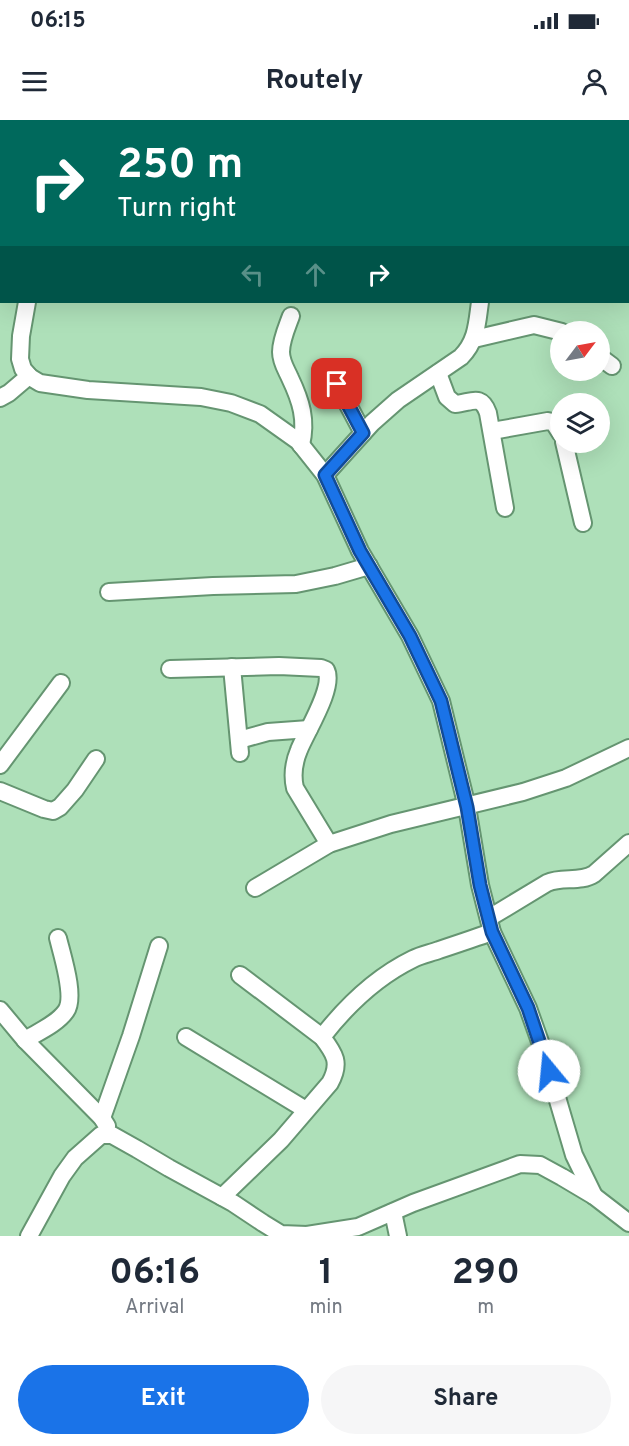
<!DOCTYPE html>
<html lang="en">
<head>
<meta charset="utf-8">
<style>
	body { margin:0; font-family:Overpass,sans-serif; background:#f6f6f7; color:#1f2937; height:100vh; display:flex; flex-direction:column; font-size:22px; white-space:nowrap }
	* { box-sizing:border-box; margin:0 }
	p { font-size:20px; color:#747a83 }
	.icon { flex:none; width:33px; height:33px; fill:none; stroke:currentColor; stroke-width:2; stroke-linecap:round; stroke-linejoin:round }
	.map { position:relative; height:1116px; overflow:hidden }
	.side { display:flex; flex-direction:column; background:#fff; flex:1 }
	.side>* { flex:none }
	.top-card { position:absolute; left:0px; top:0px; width:630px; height:183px; box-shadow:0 6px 24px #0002; background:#00695c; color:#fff; overflow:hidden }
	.needle { width:39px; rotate:58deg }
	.controls { position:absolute; left:550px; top:201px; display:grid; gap:12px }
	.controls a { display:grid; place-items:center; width:60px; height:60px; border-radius:50%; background:#fff; box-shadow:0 6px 24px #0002; font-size:30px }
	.pin { position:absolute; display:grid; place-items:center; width:51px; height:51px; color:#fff; margin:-26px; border-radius:12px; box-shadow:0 3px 9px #0006 }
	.me { position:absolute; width:66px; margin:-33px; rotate:343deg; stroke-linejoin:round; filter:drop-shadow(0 0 4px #0008) }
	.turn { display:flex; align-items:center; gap:21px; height:126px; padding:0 18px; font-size:27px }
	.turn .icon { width:78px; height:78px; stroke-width:2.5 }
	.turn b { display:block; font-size:42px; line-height:51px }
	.lanes { display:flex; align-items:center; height:57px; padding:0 18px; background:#0003; justify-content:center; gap:30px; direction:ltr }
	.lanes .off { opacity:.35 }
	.eta { display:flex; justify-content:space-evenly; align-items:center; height:102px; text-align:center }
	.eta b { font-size:36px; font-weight:700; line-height:42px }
	.cta { display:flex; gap:12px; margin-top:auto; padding:12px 18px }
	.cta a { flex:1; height:69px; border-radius:36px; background:#1a73e8; color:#fff; font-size:24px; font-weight:700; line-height:69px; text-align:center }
	.cta a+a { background:#f6f6f7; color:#1f2937 }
	.status { display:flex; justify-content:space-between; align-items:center; height:42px; padding:0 30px; background:#fff; direction:ltr }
	.status svg { height:16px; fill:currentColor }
	header { display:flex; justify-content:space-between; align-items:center; height:78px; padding:0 18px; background:#fff; font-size:27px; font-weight:700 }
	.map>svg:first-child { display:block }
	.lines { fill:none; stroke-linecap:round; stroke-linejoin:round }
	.street-casing { stroke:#659571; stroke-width:20 }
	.street { stroke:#fff; stroke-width:16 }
	.route-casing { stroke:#114b97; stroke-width:15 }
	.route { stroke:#1a73e8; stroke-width:10 }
</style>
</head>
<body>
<div class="status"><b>06:15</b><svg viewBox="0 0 49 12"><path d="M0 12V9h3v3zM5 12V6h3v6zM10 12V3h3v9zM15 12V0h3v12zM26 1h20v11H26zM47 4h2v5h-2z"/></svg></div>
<header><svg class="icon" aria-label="menu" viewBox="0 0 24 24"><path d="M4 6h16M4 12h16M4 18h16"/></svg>Routely<svg class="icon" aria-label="person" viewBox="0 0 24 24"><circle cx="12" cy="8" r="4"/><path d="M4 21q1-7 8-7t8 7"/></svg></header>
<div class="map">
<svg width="629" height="1116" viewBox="0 0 629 1116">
	<rect width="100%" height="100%" fill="#aee0b9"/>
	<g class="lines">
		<defs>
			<g id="street">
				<polyline points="47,2 50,0"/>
				<polyline points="518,2 518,0"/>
				<polyline points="0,36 2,37"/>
				<polyline points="27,182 21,216 20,239 23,249 30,257 40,263 88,270 201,277 231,283 260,294 298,321 325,355 360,431 410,516 441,581 467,687 480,765 492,812 528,888 544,933 574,1035 594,1076"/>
				<path d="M291,196C287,207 281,220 281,232C281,242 286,249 290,258C301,281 307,300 301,325"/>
				<polyline points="474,219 534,205 562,212"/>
				<polyline points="600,237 612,246"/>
				<path d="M438,253L447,277L455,284C471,283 481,273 488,293L505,388"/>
				<polyline points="337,264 363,313"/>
				<polyline points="0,278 9,273 29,256"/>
				<polyline points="492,311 548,301 554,303 561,314"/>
				<polyline points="564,322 583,403"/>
				<path d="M325,355L372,303L398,280L461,237C477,221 477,203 480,182"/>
				<polyline points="109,472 213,466 296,464 335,456 369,446"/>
				<polyline points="232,547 240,633"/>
				<path d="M170,549L279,546L321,548L326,550C335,567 306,612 299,630C294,642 292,655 295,668L329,724"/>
				<polyline points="239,620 268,612 309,609"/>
				<polyline points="0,645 61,563"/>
				<polyline points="0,671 44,689 53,691 60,687 75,670 96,639"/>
				<polyline points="255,768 329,724 391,704 523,672 566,658 629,628"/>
				<path d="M489,798L547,763C562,756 580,763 594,754L629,723"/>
				<polyline points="0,890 25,920 102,998 107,1006"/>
				<polyline points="186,917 306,990"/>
				<path d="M322,917C347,885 376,857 413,839C421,835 431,833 439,830C457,824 475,818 492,812"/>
				<path d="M25,920C38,912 57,904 66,891C76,877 62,835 58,818"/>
				<polyline points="102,998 131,916 159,826"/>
				<path d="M222,1077L281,1020L330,963C341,943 335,934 322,917L240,855"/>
				<polyline points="393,1092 398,1116"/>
				<polyline points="29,1116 62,1056 75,1038 101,1015 112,1015 137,1029 169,1048 233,1083 263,1103 281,1114 307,1115 358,1107 413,1083 520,1044 540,1045 562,1057 594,1076 629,1103"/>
			</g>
		</defs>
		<use href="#street" class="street-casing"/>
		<use href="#street" class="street"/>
	</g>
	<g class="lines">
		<defs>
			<polyline id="route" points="337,264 363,313 325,355 360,431 410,516 441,581 467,687 480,765 492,812 528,888 549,951"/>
		</defs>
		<use href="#route" class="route-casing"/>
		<use href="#route" class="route"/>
	</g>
</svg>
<div class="controls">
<a><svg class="needle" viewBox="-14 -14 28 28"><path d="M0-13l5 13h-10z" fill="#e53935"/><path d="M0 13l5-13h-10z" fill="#747a83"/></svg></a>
<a><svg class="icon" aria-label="layers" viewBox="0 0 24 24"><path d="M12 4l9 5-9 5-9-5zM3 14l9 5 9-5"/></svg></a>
</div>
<div class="pin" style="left:337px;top:264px;background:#d93025"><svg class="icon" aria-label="arrive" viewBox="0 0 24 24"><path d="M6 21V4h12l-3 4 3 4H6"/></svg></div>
<svg class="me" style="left:549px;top:951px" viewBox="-20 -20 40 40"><circle r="19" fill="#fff"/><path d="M0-13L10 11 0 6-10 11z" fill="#1a73e8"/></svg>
<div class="top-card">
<div class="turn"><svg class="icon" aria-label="right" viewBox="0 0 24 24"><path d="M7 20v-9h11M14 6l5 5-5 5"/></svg><div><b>250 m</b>Turn right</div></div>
<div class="lanes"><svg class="icon off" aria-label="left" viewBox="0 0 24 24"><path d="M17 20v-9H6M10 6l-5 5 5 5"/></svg><svg class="icon off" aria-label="ahead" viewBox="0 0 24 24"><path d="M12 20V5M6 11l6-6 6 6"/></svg><svg class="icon" aria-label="right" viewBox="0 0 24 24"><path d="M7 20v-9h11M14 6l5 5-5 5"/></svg></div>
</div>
</div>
<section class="side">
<div class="eta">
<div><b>06:16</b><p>Arrival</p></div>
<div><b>1</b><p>min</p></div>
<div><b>290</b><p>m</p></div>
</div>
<div class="cta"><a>Exit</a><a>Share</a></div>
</section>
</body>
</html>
